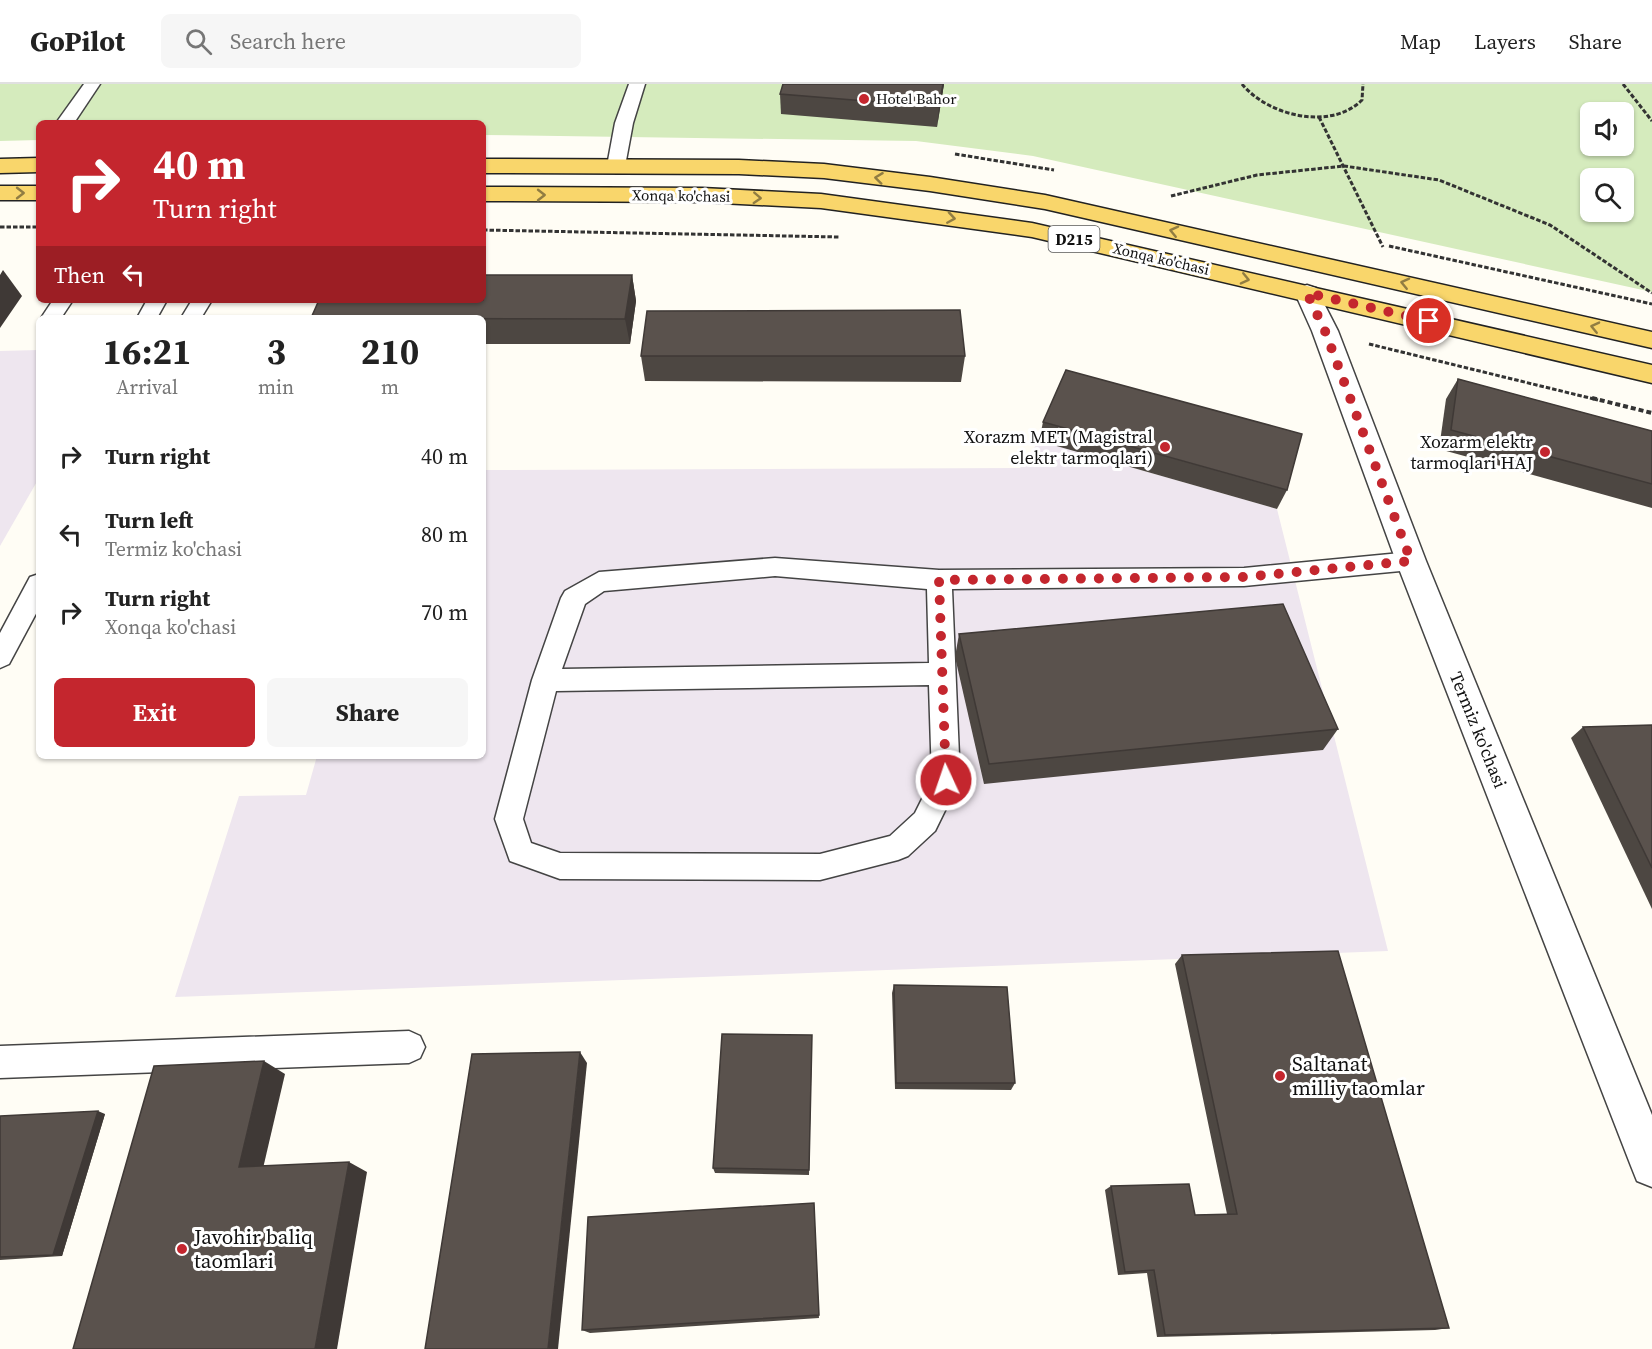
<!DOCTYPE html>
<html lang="en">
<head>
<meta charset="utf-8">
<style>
	body { margin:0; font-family:"Source Serif 4",serif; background:#f6f6f6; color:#222; height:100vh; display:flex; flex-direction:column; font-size:22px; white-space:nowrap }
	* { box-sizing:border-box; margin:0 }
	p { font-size:20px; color:#767676 }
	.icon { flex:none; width:33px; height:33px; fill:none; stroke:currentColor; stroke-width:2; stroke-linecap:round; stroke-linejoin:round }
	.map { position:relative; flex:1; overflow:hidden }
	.side { position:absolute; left:36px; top:231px; width:450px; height:444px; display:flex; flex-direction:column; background:#fff; border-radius:9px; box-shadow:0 2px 4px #0004 }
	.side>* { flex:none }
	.guide { position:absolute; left:36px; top:36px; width:450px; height:183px; border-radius:9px; box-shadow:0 2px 4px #0004; background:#c4262e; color:#fff; overflow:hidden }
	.fabs { position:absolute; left:1580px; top:18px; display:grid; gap:12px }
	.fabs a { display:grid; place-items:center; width:54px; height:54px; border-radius:9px; background:#fff; box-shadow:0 2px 4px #0004; font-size:30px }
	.pin { position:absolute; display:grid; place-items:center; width:51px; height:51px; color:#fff; margin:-26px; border:3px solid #fff; border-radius:50%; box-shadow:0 2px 6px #0007 }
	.me { position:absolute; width:66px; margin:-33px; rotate:357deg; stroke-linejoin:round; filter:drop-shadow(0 0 4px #0008) }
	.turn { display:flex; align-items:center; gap:21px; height:126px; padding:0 18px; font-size:27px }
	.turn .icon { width:78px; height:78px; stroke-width:2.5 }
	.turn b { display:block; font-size:42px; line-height:51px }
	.then { display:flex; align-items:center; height:57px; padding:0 18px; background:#0003; gap:12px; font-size:22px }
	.eta { display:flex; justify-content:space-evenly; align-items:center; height:102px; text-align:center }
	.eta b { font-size:36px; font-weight:700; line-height:42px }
	.action { display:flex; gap:12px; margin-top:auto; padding:12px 18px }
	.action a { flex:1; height:69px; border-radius:9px; background:#c4262e; color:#fff; font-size:24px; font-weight:700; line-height:69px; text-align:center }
	.action a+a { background:#f6f6f6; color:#222 }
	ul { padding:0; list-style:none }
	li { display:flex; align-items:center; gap:18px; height:78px; padding:0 18px }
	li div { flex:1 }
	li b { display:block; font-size:22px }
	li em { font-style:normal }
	header { display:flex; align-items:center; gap:36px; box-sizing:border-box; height:84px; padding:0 30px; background:#fff; border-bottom:2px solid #e0e0e0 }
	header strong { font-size:28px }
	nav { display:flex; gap:33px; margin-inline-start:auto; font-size:21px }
	.search { width:420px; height:54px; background:#f6f6f6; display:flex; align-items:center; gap:15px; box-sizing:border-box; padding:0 21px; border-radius:9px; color:#767676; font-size:22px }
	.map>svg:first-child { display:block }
	.industrial { fill:#eee6ef }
	.green { fill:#d5ebbd; fill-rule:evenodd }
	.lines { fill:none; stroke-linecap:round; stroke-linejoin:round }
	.service-casing { stroke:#444; stroke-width:3 }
	.minor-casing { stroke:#444; stroke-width:3 }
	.primary-casing { stroke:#222; stroke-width:3 }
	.path-far1 { stroke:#333; stroke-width:3; stroke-dasharray:4.5 2; stroke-linecap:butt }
	.path { stroke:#333; stroke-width:4; stroke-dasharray:5 3; stroke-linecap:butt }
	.service { fill:#fff; fill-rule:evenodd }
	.minor { fill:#fff; fill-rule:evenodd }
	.primary { fill:#f9d66b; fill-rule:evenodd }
	.wall { fill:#4d4742 }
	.shaded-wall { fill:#3f3936 }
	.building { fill:#5a524d; stroke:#3f3936; stroke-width:1.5 }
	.oneway { stroke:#917d42 }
	.route { stroke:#c4262e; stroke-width:10; stroke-dasharray:0 18 }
	.poi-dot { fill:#c4262e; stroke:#fff; stroke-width:2 }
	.labels { text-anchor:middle; stroke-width:6; stroke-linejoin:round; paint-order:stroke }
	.far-poi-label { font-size:15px; fill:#111; stroke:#fff; text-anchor:start }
	.far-street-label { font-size:15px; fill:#111; stroke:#fff }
	.shield { fill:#fff; stroke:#585858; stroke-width:1.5 }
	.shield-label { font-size:16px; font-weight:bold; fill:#111 }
	.poi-label { font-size:18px; fill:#111; stroke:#fff; text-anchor:end }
	.street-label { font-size:18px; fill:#111; stroke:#fff }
	.near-poi-label { font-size:21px; fill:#111; stroke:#fff; text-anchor:start }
</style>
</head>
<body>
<header>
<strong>GoPilot</strong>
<div class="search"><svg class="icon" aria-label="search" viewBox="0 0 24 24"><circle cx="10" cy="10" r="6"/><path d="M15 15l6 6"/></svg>Search here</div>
<nav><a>Map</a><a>Layers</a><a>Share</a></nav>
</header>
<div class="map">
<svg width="1652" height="1265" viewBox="0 0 1652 1265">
	<rect width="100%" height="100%" fill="#fffdf5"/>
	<g class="industrial">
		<polygon points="39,266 39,394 0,462 0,267"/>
		<polygon points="1039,357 1277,425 1388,867 175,913 239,712 306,711 317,672 483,672 483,386 1020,384"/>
	</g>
	<path class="green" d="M0,0H1652V208L1033,72L916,57L483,51V39H39V56L0,57ZM1590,28H1623V62H1590ZM1590,94H1623V128H1590Z"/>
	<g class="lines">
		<defs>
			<g id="service">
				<polygon points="84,0 100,0 74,39 56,39"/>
				<polygon points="629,0 645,0 633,39 625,82 616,87 607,82 615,39"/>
				<polygon points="53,216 73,216 61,234 41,234"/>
				<polygon points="147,216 167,216 157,234 137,234"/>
				<polygon points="192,216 212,216 201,234 181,234"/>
				<path d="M1411,468L1420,470L1423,477L1420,484L1411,486L1244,502L952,505L960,696L935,747L908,772L898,776L820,796L560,795L510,777L495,735L532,596L561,514L565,507L599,488L775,474L939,486L1244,484ZM775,492L927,505L929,579L562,585L585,520L604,507ZM929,601L932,695L915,729L890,752L820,770L560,769L531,759L523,735L556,607Z"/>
				<polygon points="39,490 39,524 9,580 0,584 0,549 30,493"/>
				<polygon points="409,947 420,952 425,963 420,974 409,979 0,994 0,962"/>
			</g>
			<polygon id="minor" points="1307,201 1316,204 1338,247 1426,477 1652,1031 1652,1103 1637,1097 1631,1082 1396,477 1312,247 1295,209 1298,204"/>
			<g id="primary">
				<polygon points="39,74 39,88 0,89 0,75"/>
				<polygon points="483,75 739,76 824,80 930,93 1045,111 1652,248 1652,264 1045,125 930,107 824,94 739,90 483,89"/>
				<rect x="0" y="102" width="39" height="14"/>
				<polygon points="483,103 702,104 821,110 1032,139 1652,281 1652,299 1032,153 821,124 702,118 483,117"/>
			</g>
		</defs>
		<use href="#service" class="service-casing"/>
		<use href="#minor" class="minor-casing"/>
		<use href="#primary" class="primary-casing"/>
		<g class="path-far1">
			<path d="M1242,0C1268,32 1331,47 1362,16L1363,0"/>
			<polyline points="1623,0 1652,37"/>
			<polyline points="1319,33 1383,163"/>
			<polyline points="955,70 1054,86"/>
			<polyline points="1171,112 1257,91 1344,82 1439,96 1550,141 1652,209"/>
			<polyline points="0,143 39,143"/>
			<polyline points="483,146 839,153"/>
			<polyline points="1389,162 1652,220"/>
			<polyline points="1369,260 1598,316"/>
		</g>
		<polyline class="path" points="1592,314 1652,329"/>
		<use href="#service" class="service"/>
		<use href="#minor" class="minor"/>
		<use href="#primary" class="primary"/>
	</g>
	<g class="wall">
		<polygon points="944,0 937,43 781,30 780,10"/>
		<polygon points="632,191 636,217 630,260 483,260 483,234"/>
		<polygon points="641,272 965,272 961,298 645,297"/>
		<polygon points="1458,295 1652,347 1652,424 1439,365 1446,315"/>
		<polygon points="1043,338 1287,406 1277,425 1039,357"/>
		<polygon points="959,550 1338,645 1323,666 984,700 955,573"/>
		<polygon points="1652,641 1652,825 1571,654 1583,643"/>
		<polygon points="148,672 247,672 246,673 149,673"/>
		<polygon points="1182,871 1449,1244 1435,1246 1157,1253 1147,1189 1118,1191 1105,1106 1111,1102 1195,1131 1227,1130 1175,880"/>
		<polygon points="894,901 1015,999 1011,1006 895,1005 892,909"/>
		<polygon points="812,959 809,1091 715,1089 713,1084"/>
		<polygon points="105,1030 62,1172 0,1176 0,1032"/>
		<polygon points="814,1119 819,1234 590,1249 582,1246"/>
	</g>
	<g class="shaded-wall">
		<polygon points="943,0 944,0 937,43 939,23"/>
		<polygon points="3,186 22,212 0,244 0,191"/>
		<polygon points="632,191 636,217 630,260 625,235"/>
		<polygon points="580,968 587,979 558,1265 548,1265"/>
		<polygon points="264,977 285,990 261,1093 239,1083"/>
		<polygon points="98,1027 105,1030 62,1172 53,1171"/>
		<polygon points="349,1078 367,1088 337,1265 315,1265"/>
	</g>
	<g class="building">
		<polygon points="783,0 943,0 939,23 780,10"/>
		<polygon points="483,191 632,191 625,235 311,234 319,216 483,216"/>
		<polygon points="960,226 965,272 641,272 647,227"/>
		<polygon points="1066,286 1302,350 1287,406 1043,338"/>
		<polygon points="1458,295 1652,347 1652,400 1451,346"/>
		<polygon points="1283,520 1338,645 989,680 959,550"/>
		<polygon points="1652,641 1652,784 1583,643"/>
		<polygon points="1338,867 1449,1244 1165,1251 1154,1186 1125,1188 1111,1102 1189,1100 1195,1131 1237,1130 1182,871"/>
		<polygon points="894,901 1007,903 1015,999 896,999"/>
		<polygon points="722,950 812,951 809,1086 713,1084"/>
		<polygon points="580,968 548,1265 425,1265 472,970"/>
		<polygon points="264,977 239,1083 349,1078 315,1265 73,1265 154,982"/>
		<polygon points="98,1027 53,1171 0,1173 0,1032"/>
		<polygon points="814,1119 819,1231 582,1246 588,1133"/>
	</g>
	<defs><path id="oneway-chevron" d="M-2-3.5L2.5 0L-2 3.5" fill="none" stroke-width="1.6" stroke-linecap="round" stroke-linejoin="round" transform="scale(1.5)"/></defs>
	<g class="oneway">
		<use href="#oneway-chevron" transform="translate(879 94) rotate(-173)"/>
		<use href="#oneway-chevron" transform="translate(20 109)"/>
		<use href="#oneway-chevron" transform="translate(541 111)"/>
		<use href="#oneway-chevron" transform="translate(757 114) rotate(3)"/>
		<use href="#oneway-chevron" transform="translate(951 134) rotate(9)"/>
		<use href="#oneway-chevron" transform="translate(1174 147) rotate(-167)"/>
		<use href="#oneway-chevron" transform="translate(1245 195) rotate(13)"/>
		<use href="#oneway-chevron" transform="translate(1405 199) rotate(-167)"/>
		<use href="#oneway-chevron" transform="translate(1595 243) rotate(-167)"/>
	</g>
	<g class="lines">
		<polyline class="route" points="946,696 939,496 1244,493 1411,477 1325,247 1307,209 1429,237"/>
	</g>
	<g class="poi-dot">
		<circle cx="864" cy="15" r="6"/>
		<circle cx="1165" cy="363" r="6"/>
		<circle cx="1545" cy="368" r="6"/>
		<circle cx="1280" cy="992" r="6"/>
		<circle cx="182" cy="1165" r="6"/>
	</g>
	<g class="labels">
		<g class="far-poi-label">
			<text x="876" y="20">Hotel Bahor</text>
		</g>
		<g class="far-street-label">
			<text transform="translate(681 112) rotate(1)" y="5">Xonqa ko'chasi</text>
			<text transform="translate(1161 175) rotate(13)" y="5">Xonqa ko'chasi</text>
		</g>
		<rect class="shield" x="1048.5" y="142" width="51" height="26" rx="4.5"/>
		<g class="shield-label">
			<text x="1074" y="161">D215</text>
		</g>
		<g class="poi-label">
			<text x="1153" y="359">Xorazm MET (Magistral<tspan x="1153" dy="21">elektr tarmoqlari)</tspan></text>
			<text x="1533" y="364">Xozarm elektr<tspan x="1533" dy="21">tarmoqlari HAJ</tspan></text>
		</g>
		<g class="street-label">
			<text transform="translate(1478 646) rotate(68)" y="6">Termiz ko'chasi</text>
		</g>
		<g class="near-poi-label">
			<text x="1292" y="987">Saltanat<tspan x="1292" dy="24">milliy taomlar</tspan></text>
			<text x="194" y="1160">Javohir baliq<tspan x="194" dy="24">taomlari</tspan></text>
		</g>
	</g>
</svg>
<div class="fabs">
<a><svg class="icon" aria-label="sound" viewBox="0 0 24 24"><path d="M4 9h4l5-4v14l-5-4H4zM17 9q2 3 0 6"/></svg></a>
<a><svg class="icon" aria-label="search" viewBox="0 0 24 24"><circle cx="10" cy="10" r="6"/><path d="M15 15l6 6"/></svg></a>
</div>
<div class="pin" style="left:1429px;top:237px;background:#d93025"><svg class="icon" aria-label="arrive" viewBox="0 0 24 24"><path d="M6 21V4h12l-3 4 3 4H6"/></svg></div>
<svg class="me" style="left:946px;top:696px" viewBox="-20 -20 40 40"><circle r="17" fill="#c4262e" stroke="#fff" stroke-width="3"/><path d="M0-11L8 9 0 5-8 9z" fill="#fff"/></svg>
<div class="guide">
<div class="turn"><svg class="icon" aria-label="right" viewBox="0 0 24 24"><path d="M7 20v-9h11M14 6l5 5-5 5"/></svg><div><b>40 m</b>Turn right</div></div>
<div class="then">Then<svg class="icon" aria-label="left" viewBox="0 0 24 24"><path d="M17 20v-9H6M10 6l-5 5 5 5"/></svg></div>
</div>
<section class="side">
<div class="eta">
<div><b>16:21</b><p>Arrival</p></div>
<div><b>3</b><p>min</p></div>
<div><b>210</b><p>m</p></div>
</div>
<ul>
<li><svg class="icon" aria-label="right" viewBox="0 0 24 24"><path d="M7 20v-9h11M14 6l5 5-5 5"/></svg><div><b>Turn right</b></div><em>40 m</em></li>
<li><svg class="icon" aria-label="left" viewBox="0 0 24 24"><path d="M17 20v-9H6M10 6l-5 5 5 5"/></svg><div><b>Turn left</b><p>Termiz ko'chasi</p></div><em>80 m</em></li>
<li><svg class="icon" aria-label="right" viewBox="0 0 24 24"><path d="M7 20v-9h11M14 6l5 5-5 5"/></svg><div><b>Turn right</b><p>Xonqa ko'chasi</p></div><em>70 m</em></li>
</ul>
<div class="action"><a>Exit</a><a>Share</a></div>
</section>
</div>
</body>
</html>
